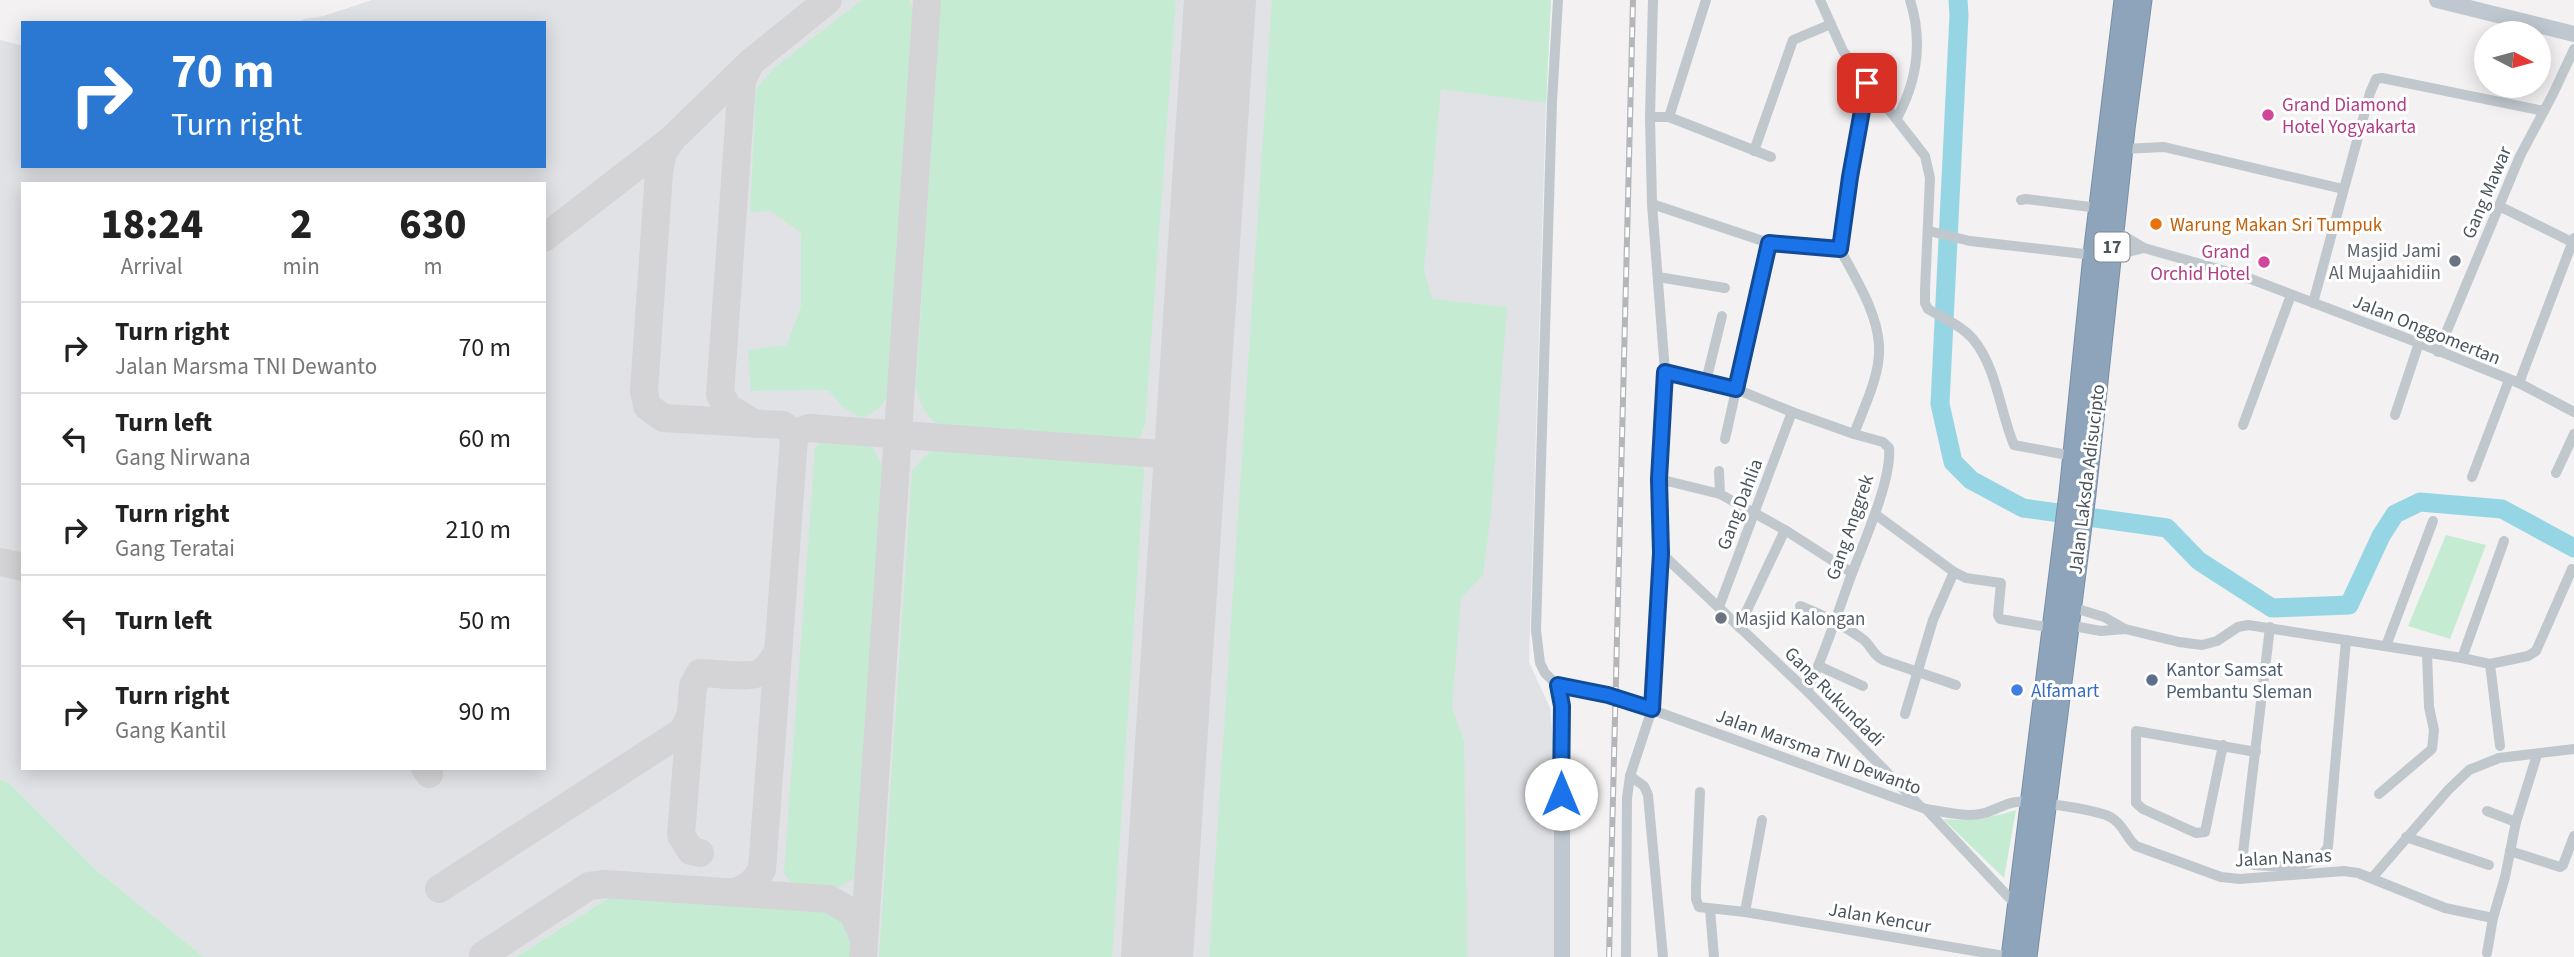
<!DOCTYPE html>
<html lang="en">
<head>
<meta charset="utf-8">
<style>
	body { margin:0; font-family:"Source Sans 3",sans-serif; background:#f2f2f2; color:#222; height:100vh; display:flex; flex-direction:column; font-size:26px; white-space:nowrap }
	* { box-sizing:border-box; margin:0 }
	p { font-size:23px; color:#767676 }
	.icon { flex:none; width:38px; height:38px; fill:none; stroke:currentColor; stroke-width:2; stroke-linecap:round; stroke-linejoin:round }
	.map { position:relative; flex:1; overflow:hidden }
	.side { position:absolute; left:21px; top:182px; width:525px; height:588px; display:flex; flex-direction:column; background:#fff; border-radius:0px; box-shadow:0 4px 18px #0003 }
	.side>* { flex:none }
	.top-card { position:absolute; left:21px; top:21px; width:525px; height:147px; border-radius:0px; box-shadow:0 4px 18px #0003; background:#2b78d3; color:#fff; overflow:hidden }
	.needle { width:46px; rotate:96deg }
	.buttons { position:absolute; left:2474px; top:21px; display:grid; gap:14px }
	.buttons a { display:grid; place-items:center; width:77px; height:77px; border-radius:50%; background:#fff; box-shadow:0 4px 18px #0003; font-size:35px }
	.pin { position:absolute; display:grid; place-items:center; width:60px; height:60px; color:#fff; margin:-30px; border-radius:14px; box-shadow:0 4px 10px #0006 }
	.me { position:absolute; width:77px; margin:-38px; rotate:0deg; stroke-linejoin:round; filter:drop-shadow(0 0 5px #0008) }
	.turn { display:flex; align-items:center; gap:24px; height:147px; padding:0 35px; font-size:32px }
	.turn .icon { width:91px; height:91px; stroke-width:2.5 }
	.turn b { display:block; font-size:49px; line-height:60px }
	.eta { display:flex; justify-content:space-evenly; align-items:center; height:119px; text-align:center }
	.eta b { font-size:42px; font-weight:800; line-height:49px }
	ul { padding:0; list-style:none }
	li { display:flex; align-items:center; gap:21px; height:91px; padding:0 35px; border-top:2px solid #e0e0e0 }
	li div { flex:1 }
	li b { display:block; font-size:26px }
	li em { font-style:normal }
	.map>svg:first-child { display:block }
	.airport { fill:#e0e2e5; fill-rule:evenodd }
	.green { fill:#c5ecd3 }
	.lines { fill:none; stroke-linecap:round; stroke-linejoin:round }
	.river { stroke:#96d6e4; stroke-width:19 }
	.taxiway { stroke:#d4d4d6; stroke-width:28 }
	.runway { stroke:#d4d4d6; stroke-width:72 }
	.highway-casing { stroke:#798fa6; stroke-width:21 }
	.street { stroke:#c0c8ce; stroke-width:10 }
	.secondary { stroke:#bfc8d0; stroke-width:16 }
	.highway { stroke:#8ea4ba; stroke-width:19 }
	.rail-casing { stroke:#b4b6ba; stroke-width:6 }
	.rail { stroke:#fff; stroke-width:3.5; stroke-dasharray:10; stroke-linecap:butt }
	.route-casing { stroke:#114b97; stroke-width:18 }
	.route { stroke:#1a73e8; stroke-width:12 }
	.hotel-dot { fill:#d1479c; stroke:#fff; stroke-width:2.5 }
	.food-dot { fill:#e8710a; stroke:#fff; stroke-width:2.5 }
	.worship-dot { fill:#6b7280; stroke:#fff; stroke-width:2.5 }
	.service-dot { fill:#5c6f8a; stroke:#fff; stroke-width:2.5 }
	.shop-dot { fill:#3f7fe0; stroke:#fff; stroke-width:2.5 }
	.labels { text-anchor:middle; stroke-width:6; stroke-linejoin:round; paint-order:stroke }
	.shield { fill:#fff; stroke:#80878e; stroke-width:2 }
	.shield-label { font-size:18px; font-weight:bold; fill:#4a545d }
	.hotel-label { font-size:19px; fill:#b23c85; stroke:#fff; text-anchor:start }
	.street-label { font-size:19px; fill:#4a545d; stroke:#fff }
	.food-label { font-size:19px; fill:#c56008; stroke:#fff; text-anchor:start }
	.worship-label { font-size:19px; fill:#5b616d; stroke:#fff; text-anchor:end }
	.service-label { font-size:19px; fill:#4e5e75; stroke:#fff; text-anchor:start }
	.shop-label { font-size:19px; fill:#366cbe; stroke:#fff; text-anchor:start }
</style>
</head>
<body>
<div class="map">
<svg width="2574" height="957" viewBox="0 0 2574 957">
	<rect width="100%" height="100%" fill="#f3f1f1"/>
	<path class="airport" d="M372,0H1551L1546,103L1529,662L1550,708L1555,766V957H697L613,895L516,957H204L95,869L9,783L0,780V40L23,46V166H544V23H298L304,19L324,16ZM23,184H544V768H23Z"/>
	<g class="green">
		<path d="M862,0H909L916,14L893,384C886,402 880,410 862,418L843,407L828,390L751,391L748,350L787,345L801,307V233L771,211L750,212L756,89L774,68Z"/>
		<path d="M940,0H1176L1145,425L1140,437L1126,441L943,427C925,417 921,407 916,388Z"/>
		<polygon points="1272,0 1551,0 1546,103 1441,89 1424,270 1432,299 1507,307 1491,512 1483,575 1461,598 1452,707 1464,741 1467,957 1209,957"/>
		<path d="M823,438C833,438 847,436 857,438C876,442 884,468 886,484L860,868L852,880L836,888L799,886L790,881L784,872L815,449Z"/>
		<path d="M952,447L1136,461L1143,466L1144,473L1112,957H879L912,471C926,454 929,449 952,447Z"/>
		<polygon points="2446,535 2486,545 2450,639 2408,626"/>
		<polygon points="0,780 9,783 95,869 204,957 0,957"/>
		<path d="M2016,810L2004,878L1943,819C1969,821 1991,818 2016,810Z"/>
		<path d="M613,895L694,904L835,911C852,923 855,936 854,957H516Z"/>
	</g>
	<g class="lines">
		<polyline class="river" points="1958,0 1959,15 1940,404 1953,462 1971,480 2023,508 2167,528 2199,561 2272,608 2349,605 2381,536 2395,514 2420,502 2502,509 2574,548"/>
		<g class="taxiway">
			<polyline points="750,63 742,81 720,395 729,408 755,424"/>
			<path d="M672,139L663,152L659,172L644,391L647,406L663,418L783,425L791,431L794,439L762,870C753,884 746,889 730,893"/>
			<polyline points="544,238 672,139 750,63 828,0"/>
			<polyline points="794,439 800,431 809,428 1161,454 1175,460 1188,477"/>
			<path d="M1161,454C1176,449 1184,442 1191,428"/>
			<polyline points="0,562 23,567"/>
			<polyline points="425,768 429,774"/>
			<path d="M700,853L691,851L681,835L693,686L700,673C715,673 749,679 761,672C769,668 774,658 778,651"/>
			<polyline points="439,889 683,731 689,718"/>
			<polyline points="483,955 589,886 605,884 829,899 853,913 864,939"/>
			<polyline points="863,957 927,0"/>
		</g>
		<polyline class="runway" points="1157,957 1220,0"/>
		<defs>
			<g id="highway">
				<polyline points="2011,957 2069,493 2093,255 2124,0"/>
				<polyline points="2027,957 2086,494 2125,129 2142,0"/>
			</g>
		</defs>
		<use href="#highway" class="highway-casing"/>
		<g class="street">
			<polyline points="1558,0 1552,102 1540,496 1536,630 1540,663 1545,673 1557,685 1625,700 1926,809 2017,906"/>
			<path d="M1820,0L1843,51L1925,156L1930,178L1925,290V303L1928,309C1943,318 1962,326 1973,339C1997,368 2000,412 2014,445L2073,456"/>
			<polyline points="1650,117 1669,117 1771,157"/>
			<polyline points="1669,117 1706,0"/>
			<path d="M1897,118C1917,81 1923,41 1910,0"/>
			<polyline points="2123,149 2164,147 2343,189"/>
			<polyline points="1754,151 1793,40 1831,24"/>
			<polyline points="2021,200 2026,199 2099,208"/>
			<polyline points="1652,204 1769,243 1840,249"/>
			<polyline points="2499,206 2572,242"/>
			<polyline points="2114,230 2144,248 2243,276 2419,343 2519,383 2574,412"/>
			<polyline points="1929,231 1970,241 2093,255"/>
			<path d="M1840,249C1855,278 1877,311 1879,345C1881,374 1864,407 1854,434"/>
			<polyline points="1840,249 1850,177 1867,83"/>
			<polyline points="2111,256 2144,248"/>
			<polyline points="1658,277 1725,288"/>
			<polyline points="2313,303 2370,93 2376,79 2382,78 2544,111"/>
			<polyline points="2438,352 2520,156 2553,94 2574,49"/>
			<path d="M1665,372L1736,389L1792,412L1854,434L1883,442L1889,448C1892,480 1863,544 1851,576C1837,614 1825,654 1807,691"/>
			<polyline points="1706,381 1722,316"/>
			<polyline points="2519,383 2574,238"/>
			<polyline points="2395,415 2419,343"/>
			<polyline points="2243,425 2291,295"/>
			<polyline points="1725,439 1769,243"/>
			<polyline points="1719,471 1720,494"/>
			<polyline points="2556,473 2574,434"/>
			<polyline points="2472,477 2509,380"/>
			<polyline points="1659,479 1720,494 1785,530 1852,573"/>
			<polyline points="1875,514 1954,572 1966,578 2001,583 1998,615 2000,619 2052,628"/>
			<polyline points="1661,553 1807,691 1919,805"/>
			<path d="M1800,606C1823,615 1844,625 1864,640C1872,647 1873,655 1883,660L1956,685"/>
			<polyline points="1719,607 1792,412"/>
			<polyline points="2071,607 2104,617 2125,629"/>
			<polyline points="2068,625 2101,631 2125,629 2179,642 2202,645 2217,641 2238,627 2248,625 2462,658 2490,664 2528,656 2536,651 2572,569"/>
			<polyline points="1739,627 1785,530"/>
			<path d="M2270,627L2243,853L2246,862L2254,865C2277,866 2315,871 2328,847L2346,640"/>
			<polyline points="2386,646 2433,521"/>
			<polyline points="2462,658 2504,541"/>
			<polyline points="2490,664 2500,746"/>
			<polyline points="1819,666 1863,686"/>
			<polyline points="1905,714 1933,620 1954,572"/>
			<polyline points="2223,745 2205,832 2196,833 2143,809 2136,803 2136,731 2256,752"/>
			<polyline points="1630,776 1644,786 1648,795 1663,957"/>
			<polyline points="1700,792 1696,885 1696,899 1699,907 1745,912 2010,957"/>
			<polyline points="2379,794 2432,749 2434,730 2429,707 2427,654"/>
			<path d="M1926,809C1940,811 1955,815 1970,815C1991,815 2000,804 2016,802C2032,800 2100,810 2112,818C2124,825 2126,838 2136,846L2221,877L2240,879L2344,871L2358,873L2445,908L2493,918"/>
			<polyline points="2487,811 2516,822"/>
			<polyline points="2406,837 2489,865"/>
			<polyline points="2510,851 2560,867 2563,865 2574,836"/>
			<polyline points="2372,878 2449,789 2469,770 2499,758 2574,749"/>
			<polyline points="1710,909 1714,957"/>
			<polyline points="1745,912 1762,820"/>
			<polyline points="2487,953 2493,918 2505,877 2516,822 2537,755"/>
			<polyline points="1626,957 1627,798 1630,776 1652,709 1661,553 1659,479 1665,372 1652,204 1650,117 1653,0"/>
		</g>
		<g class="secondary">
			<polyline points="2437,0 2574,34"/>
			<polyline points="1557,685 1562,706 1562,957"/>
		</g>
		<use href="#highway" class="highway"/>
		<defs>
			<polyline id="rail" points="1609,957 1633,0"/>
		</defs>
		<use href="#rail" class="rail-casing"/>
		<use href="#rail" class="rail"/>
	</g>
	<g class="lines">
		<defs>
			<polyline id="route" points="1561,794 1562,706 1558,685 1608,695 1652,709 1661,553 1659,479 1665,372 1736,389 1769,243 1840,249 1850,177 1867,83"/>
		</defs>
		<use href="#route" class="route-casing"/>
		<use href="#route" class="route"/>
	</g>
	<g class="hotel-dot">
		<circle cx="2268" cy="115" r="7"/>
		<circle cx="2264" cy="262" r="7"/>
	</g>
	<circle class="food-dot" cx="2156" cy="224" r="7"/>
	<g class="worship-dot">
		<circle cx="2455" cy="261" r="7"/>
		<circle cx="1721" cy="618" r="7"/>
	</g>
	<circle class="service-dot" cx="2152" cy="680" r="7"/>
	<circle class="shop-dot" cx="2017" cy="690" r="7"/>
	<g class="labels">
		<rect class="shield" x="2094.5" y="232.5" width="35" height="29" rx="5"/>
		<g class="shield-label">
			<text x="2112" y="253">17</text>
		</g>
		<g class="hotel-label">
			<text x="2282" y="111">Grand Diamond<tspan x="2282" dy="22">Hotel Yogyakarta</tspan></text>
			<text x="2250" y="258" text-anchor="end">Grand<tspan x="2250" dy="22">Orchid Hotel</tspan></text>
		</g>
		<g class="street-label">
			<text transform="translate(2486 192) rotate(-67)" y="7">Gang Mawar</text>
			<text transform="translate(2427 329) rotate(22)" y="7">Jalan Onggomertan</text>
			<text transform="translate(2086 479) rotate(-83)" y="7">Jalan Laksda Adisucipto</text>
			<text transform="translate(1739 504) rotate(-69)" y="7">Gang Dahlia</text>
			<text transform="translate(1849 527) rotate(-71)" y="7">Gang Anggrek</text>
			<text transform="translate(1835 696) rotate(45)" y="7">Gang Rukundadi</text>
			<text transform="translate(1819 751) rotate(20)" y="7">Jalan Marsma TNI Dewanto</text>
			<text transform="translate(2283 857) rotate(-3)" y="7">Jalan Nanas</text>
			<text transform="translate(1880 917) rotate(10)" y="7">Jalan Kencur</text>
		</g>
		<g class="food-label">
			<text x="2170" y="231">Warung Makan Sri Tumpuk</text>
		</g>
		<g class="worship-label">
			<text x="2441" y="257">Masjid Jami<tspan x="2441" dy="22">Al Mujaahidiin</tspan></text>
			<text x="1735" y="625" text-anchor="start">Masjid Kalongan</text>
		</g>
		<g class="service-label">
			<text x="2166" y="676">Kantor Samsat<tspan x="2166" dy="22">Pembantu Sleman</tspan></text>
		</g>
		<g class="shop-label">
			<text x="2031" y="697">Alfamart</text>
		</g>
	</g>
</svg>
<div class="buttons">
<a><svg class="needle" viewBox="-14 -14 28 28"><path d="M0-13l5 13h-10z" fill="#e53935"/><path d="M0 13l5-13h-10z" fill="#767676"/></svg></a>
</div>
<div class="pin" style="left:1867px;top:83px;background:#d93025"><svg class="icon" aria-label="arrive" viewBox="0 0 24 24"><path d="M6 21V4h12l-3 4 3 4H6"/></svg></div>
<svg class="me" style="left:1561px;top:794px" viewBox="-20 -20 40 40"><circle r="19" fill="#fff"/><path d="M0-13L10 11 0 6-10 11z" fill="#1a73e8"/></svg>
<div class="top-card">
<div class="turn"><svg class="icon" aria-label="right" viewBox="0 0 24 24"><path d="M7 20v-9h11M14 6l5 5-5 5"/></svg><div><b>70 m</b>Turn right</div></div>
</div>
<section class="side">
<div class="eta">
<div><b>18:24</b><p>Arrival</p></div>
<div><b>2</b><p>min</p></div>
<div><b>630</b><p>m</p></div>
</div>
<ul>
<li><svg class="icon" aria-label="right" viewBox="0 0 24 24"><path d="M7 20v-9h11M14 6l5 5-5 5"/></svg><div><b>Turn right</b><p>Jalan Marsma TNI Dewanto</p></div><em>70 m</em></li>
<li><svg class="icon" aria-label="left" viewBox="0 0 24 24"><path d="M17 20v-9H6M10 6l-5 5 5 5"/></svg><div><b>Turn left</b><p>Gang Nirwana</p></div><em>60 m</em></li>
<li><svg class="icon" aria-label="right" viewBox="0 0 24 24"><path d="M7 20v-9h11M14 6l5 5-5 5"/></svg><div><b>Turn right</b><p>Gang Teratai</p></div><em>210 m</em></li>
<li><svg class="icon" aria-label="left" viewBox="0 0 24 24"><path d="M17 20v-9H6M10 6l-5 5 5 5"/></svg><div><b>Turn left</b></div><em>50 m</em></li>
<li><svg class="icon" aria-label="right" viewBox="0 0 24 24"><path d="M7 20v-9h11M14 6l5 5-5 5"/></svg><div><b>Turn right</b><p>Gang Kantil</p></div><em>90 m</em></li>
</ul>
</section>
</div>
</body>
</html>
